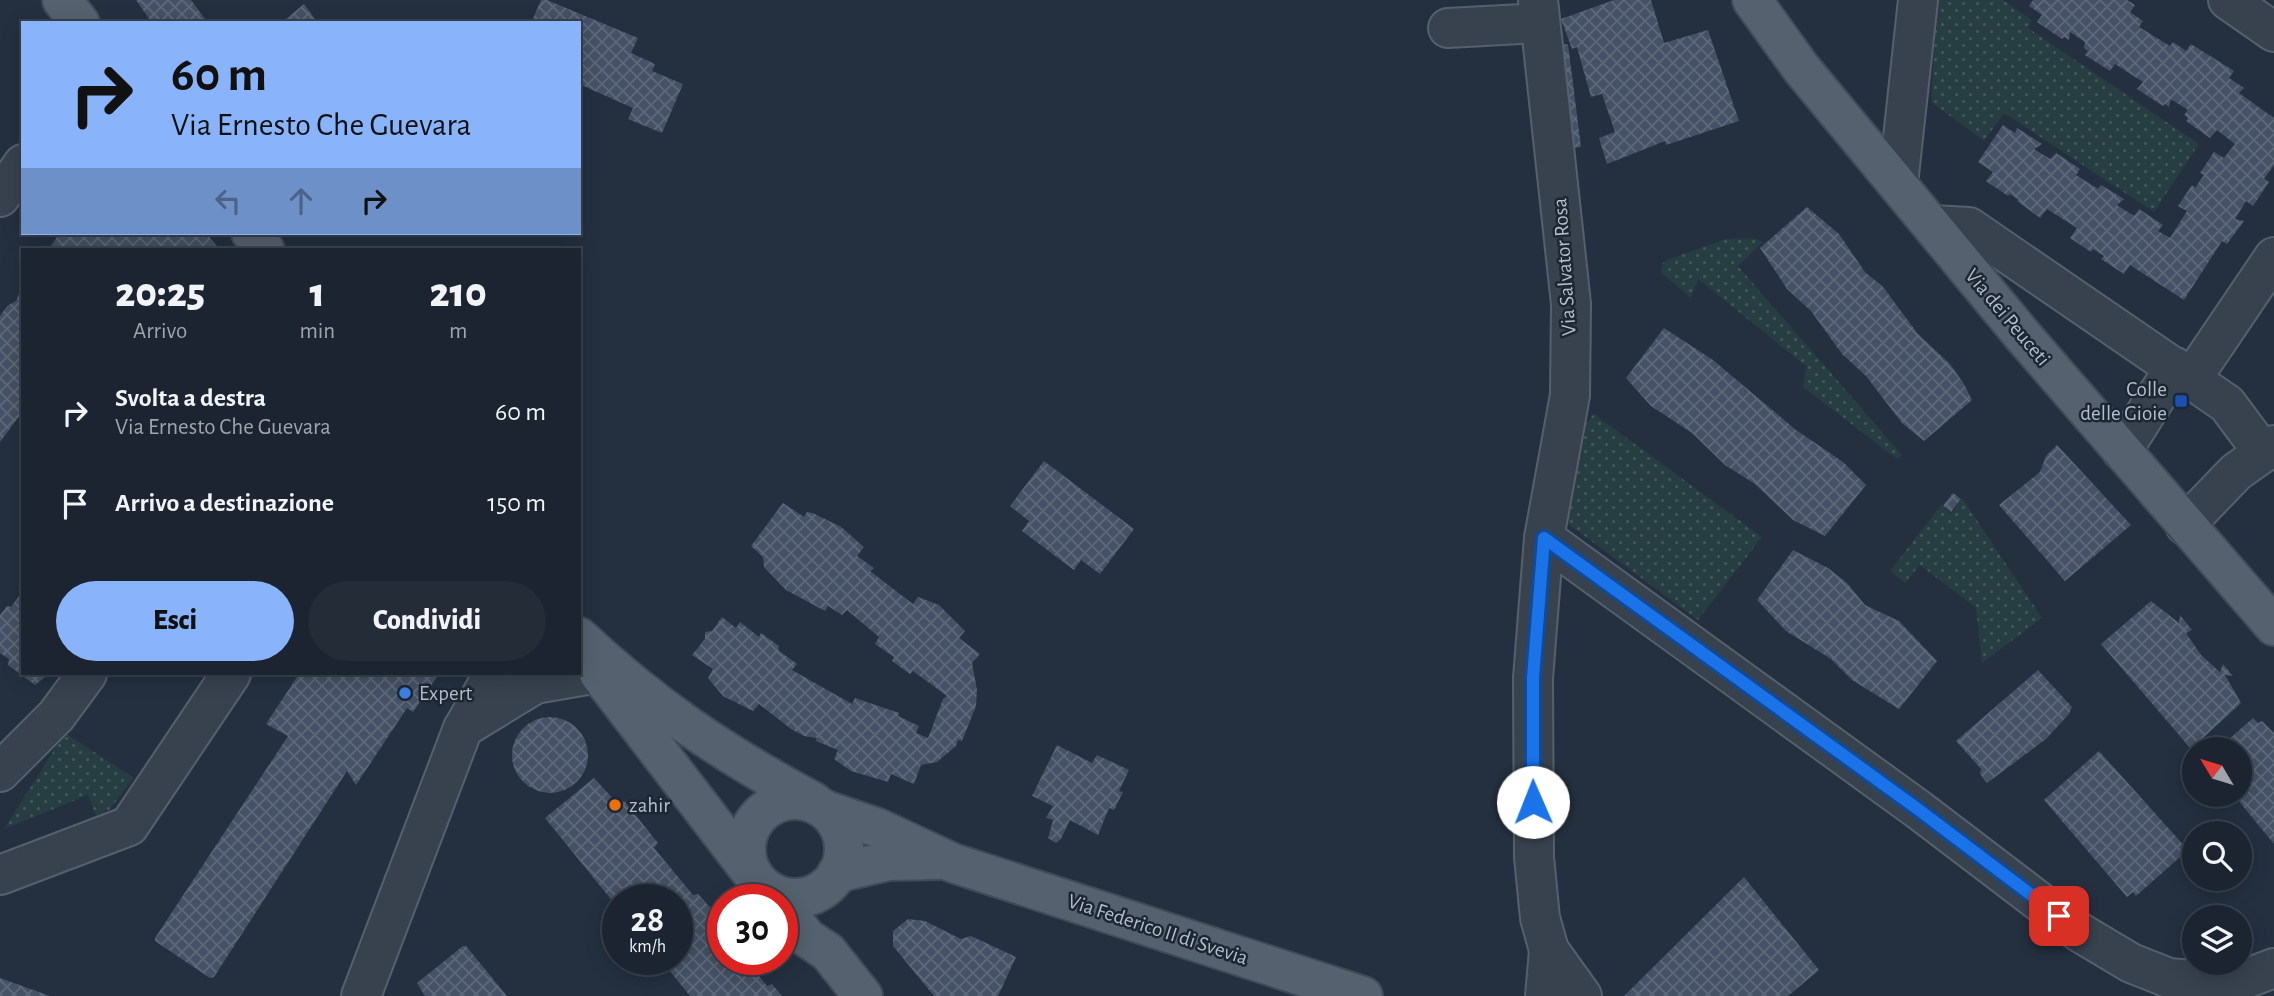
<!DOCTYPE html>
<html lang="it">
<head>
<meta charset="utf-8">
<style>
	body { margin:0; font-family:"Alegreya Sans",sans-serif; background:#242c38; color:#f1f3f6; height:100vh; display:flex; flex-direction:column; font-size:26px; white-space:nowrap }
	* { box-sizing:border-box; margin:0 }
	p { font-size:23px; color:#a0a4ab }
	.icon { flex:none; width:38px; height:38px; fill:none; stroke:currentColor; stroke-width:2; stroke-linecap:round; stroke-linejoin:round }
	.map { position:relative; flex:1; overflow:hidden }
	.details { position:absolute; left:21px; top:248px; width:560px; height:427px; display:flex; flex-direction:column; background:#1b2430; border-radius:0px; box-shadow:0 4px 18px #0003,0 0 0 2px #39414c }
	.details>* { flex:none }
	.banner { position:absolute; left:21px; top:21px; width:560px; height:214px; border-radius:0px; box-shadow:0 4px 18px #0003,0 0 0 2px #39414c; background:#89b4fb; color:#111; overflow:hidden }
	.needle { width:46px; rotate:308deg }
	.controls { position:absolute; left:2182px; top:737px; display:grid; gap:14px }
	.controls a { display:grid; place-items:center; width:70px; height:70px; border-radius:50%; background:#1b2430; box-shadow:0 4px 18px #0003,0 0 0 2px #39414c; font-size:35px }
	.speed { position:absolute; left:602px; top:884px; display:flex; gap:14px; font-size:35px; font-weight:700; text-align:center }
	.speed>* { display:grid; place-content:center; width:91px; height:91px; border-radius:50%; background:#1b2430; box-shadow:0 4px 18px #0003,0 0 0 2px #39414c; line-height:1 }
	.speed small { font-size:18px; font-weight:400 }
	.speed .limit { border:10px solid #d22; background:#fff; color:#111 }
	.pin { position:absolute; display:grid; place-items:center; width:60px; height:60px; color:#fff; margin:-30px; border-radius:14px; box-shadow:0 4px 10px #0006 }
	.me { position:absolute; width:77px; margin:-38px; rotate:359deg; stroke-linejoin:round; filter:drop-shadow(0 0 5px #0008) }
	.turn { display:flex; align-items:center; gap:24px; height:147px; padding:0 35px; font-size:32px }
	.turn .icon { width:91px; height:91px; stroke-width:2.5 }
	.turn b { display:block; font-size:49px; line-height:60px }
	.lanes { display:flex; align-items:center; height:66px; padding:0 35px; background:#0003; justify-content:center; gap:35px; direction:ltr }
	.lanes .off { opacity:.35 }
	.eta { display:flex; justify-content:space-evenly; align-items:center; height:119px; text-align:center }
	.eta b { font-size:42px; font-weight:800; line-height:49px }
	.action { display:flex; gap:14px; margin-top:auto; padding:14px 35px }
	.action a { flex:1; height:80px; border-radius:42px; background:#89b4fb; color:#111; font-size:28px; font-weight:800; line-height:80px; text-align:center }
	.action a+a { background:#242c38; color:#f1f3f6 }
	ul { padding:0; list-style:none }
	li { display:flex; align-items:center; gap:21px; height:91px; padding:0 35px }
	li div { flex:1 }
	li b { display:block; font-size:26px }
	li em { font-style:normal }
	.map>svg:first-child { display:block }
	.grass { fill:url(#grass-dots) }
	.building { fill:url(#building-cross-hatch) }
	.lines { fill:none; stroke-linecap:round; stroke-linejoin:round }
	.minor-casing { stroke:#56606d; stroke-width:42 }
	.major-casing { stroke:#414b58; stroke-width:42 }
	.minor { stroke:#38424f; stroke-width:38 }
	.major { stroke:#56616f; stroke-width:38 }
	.route-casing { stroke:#114b97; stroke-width:18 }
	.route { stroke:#1a73e8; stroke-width:12 }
	.transit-dot { fill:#1a4fb4; stroke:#1d2734; stroke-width:2.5 }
	.shop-dot { fill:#3f7fe0; stroke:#1d2734; stroke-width:2.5 }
	.food-dot { fill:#e8710a; stroke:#1d2734; stroke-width:2.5 }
	.labels { text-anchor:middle; stroke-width:5; stroke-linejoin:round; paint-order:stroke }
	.street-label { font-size:21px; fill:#b4bdca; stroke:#1d2734 }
	.poi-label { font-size:21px; fill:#b4bdca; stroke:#1d2734; text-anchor:start }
</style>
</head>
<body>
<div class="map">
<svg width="2274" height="996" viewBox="0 0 2274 996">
	<defs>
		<pattern id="grass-dots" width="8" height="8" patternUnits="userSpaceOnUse" patternTransform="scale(1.75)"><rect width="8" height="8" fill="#263d41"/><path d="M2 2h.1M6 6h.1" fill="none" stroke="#43575b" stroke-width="1.8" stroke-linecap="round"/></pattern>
		<pattern id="building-cross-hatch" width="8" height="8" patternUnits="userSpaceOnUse" patternTransform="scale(1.75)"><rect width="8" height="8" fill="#455164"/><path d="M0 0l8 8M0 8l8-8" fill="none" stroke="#5d6879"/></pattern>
	</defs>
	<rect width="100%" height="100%" fill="#243040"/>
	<g class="grass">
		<polygon points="1937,0 2003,0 2032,20 2028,28 2199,144 2154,212 2004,113 1984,141 1931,102"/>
		<polygon points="1743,238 1758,239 1762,243 1738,266 1902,455 1897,459 1803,387 1806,366 1698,279 1691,298 1661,273 1662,264 1667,260 1725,239"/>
		<polygon points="1594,414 1762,537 1698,620 1568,524 1579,431"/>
		<polygon points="1962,498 2042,618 1982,663 1976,608 1920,565 1905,583 1890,571 1941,505 1951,514"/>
		<polygon points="65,733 134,778 109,810 96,816 88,795 4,829"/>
	</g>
	<g class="building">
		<polygon points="136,0 191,0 208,23 152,23"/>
		<polygon points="541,0 547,0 638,38 631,53 655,64 652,71 683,84 662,133 628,119 633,108 579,84 579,23 531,23"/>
		<polygon points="1614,0 1651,0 1664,43 1708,30 1739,121 1666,145 1665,141 1607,164 1599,138 1615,132 1602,94 1591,97 1577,47 1572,49 1561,19"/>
		<polygon points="2033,0 2127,0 2135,5 2130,12 2143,21 2139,27 2170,46 2173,42 2186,51 2191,44 2234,71 2229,78 2244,88 2239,93 2274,118 2274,165 2264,179 2269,182 2253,206 2246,201 2235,219 2244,221 2227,244 2222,241 2184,300 2130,265 2124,274 2101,259 2104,256 2093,249 2091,252 2070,238 2077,228 2047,209 2040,218 2017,201 2019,200 2010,194 2008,196 1986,181 1993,172 1978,162 2003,125 2015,133 2017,128 2042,144 2034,149 2050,159 2056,153 2080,169 2076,175 2098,189 2101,185 2124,199 2117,205 2134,216 2139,209 2163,225 2158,231 2170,238 2187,211 2178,206 2192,185 2195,188 2204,175 2200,173 2214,152 2224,158 2235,144 2217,130 2210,138 2186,121 2188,118 2184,115 2188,110 2171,99 2169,107 2165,104 2163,106 2137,89 2143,82 2115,64 2110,71 2085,55 2088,51 2084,48 2085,42 2070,32 2069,40 2064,37 2062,39 2037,22 2042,15 2029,6"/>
		<polygon points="304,4 318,23 281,23"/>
		<polygon points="1568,44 1581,147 1558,149 1549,47"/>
		<polygon points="1807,207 1839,234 1865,272 1883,287 1918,334 1950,364 1964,384 1972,400 1924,441 1902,423 1866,376 1842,354 1811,311 1787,289 1760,248"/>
		<polygon points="60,233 206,233 220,250 48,250"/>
		<polygon points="23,284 23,411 0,442 0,316 7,306 16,301"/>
		<polygon points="1664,328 1713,360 1796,430 1843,462 1866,485 1825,536 1793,520 1755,484 1725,465 1692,433 1651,406 1626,378"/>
		<polygon points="2057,445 2131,525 2065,581 1999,505 2040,472 2046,456"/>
		<polygon points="1044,461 1134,529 1100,574 1081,560 1074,570 1022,531 1029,521 1010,506"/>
		<polygon points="1953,493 1961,499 1951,512 1943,506"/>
		<polygon points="783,503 804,517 807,512 813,513 841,527 864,547 857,556 874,568 870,571 913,604 918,597 939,605 965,631 959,638 980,654 972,663 977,690 976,706 962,741 958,740 956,746 937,762 921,765 914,784 891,774 888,782 851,771 834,759 838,750 816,741 817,738 804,736 791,729 759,704 753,711 723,696 708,678 713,669 692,655 705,639 705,632 712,631 722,617 736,628 740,622 759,637 761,633 779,646 778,650 797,664 792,670 852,704 855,698 899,713 898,716 919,726 916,733 928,738 943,699 947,696 913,671 910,674 892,661 894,657 875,644 879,637 847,610 842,615 828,606 825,611 786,590 764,567 763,557 751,546"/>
		<polygon points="1793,550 1828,568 1847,583 1865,605 1899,621 1937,661 1899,709 1852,680 1831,659 1786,631 1757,600"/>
		<polygon points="23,585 23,674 49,674 35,685 8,665 9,659 0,653 0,615 7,606 11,607 22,592 18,591"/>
		<polygon points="2151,601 2179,623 2180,615 2192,630 2186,633 2201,655 2220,672 2223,664 2233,676 2225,675 2241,703 2191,749 2101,644"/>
		<polygon points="2038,670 2072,707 2069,714 2046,739 1987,783 1980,774 1981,769 1956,741"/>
		<polygon points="299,674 439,674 413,712 407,708 356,785 347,771 214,977 210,978 155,941 155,938 288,736 266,724"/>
		<circle cx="550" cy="755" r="38"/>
		<polygon points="2253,718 2258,723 2262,721 2274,733 2274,844 2233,794 2240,794 2240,749 2218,749"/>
		<polygon points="1057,745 1092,763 1097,755 1129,770 1119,791 1123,792 1114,810 1109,808 1098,835 1070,820 1061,839 1056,843 1048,838 1053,820 1046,818 1053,806 1032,796"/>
		<polygon points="2099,751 2188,850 2136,896 2133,892 2127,897 2044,800"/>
		<polygon points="594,778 618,804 624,801 658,843 654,848 693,895 698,894 723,922 723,959 745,959 767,986 772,984 782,996 690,996 660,959 677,959 677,900 618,900 618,908 545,818"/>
		<polygon points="1744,877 1819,970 1788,996 1624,996"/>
		<polygon points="908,919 925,921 961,939 971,936 1016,957 998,996 934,996 893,946 893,931"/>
		<polygon points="463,946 466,946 507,996 425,996 417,983"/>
		<polygon points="0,978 50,996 0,996"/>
	</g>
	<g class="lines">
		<defs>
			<g id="minor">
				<polyline points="1538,0 1571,304 1570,395 1544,538 1533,678 1534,857 1540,918 1549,950 1582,996"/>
				<polyline points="2228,0 2274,32"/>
				<polyline points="1448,28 1540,23"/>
				<polyline points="1898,184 1918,0"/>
				<polyline points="0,197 23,164"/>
				<polyline points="1932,225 1969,227 2227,404 2262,451"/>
				<polyline points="2192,378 2274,257"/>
				<polyline points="2122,451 2175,367"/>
				<polyline points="2185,525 2236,472 2274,445"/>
				<polyline points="1544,538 1919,810 2079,932 2131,963 2169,978 2214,982 2245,979 2274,968"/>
				<polyline points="464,727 493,674"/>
				<polyline points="0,772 56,716 87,674"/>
				<polyline points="0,875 129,826 231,674"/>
				<polyline points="361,996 463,728 535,684 598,673"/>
				<polyline points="1545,996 1549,950"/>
			</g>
			<g id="major">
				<polyline points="62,0 80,23"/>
				<polyline points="1752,0 1801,68 2023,336 2274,626"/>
				<polyline points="251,233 265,250"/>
				<path d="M579,637C654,707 724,754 814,802"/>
				<polyline points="599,674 750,871"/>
				<circle cx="795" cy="849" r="49"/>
				<polyline points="828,811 878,828 953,863 1363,996"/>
				<polyline points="837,873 888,861 937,860"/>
				<polyline points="782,907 807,938 828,952 863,996"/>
			</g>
		</defs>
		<use href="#minor" class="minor-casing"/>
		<use href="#major" class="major-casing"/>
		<use href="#minor" class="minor"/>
		<use href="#major" class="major"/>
	</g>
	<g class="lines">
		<defs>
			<polyline id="route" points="1533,802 1533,678 1544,538 1919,810 2059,916"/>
		</defs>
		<use href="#route" class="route-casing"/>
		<use href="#route" class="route"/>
	</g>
	<rect class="transit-dot" x="2174" y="394" width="14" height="14" rx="3.5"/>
	<circle class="shop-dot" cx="405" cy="693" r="7"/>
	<circle class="food-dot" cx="615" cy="805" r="7"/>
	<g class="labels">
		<g class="street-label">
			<text transform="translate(1564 267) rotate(-94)" y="7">Via Salvator Rosa</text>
			<text transform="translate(2008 317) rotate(50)" y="7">Via dei Peuceti</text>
			<text transform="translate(1158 929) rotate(18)" y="7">Via Federico II di Svevia</text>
		</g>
		<g class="poi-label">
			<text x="2167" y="396" text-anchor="end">Colle<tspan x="2167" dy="24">delle Gioie</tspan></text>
			<text x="419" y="700">Expert</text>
			<text x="629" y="812">zahir</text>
		</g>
	</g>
</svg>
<div class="controls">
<a><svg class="needle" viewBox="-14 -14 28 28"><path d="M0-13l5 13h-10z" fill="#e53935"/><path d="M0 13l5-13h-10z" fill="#a0a4ab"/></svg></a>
<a><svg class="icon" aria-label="search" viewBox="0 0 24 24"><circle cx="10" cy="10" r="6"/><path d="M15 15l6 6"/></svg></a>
<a><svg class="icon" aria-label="layers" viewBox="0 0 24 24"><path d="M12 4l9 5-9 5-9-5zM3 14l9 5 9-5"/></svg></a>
</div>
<div class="speed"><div>28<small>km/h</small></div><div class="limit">30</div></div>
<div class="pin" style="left:2059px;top:916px;background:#d93025"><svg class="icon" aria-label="arrive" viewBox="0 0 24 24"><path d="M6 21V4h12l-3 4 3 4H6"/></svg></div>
<svg class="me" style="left:1533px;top:802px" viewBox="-20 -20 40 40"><circle r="19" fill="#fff"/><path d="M0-13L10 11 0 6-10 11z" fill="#1a73e8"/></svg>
<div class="banner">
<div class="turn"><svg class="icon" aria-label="right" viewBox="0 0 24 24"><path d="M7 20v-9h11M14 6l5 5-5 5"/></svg><div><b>60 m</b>Via Ernesto Che Guevara</div></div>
<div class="lanes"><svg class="icon off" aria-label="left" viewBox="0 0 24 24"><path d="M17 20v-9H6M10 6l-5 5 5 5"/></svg><svg class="icon off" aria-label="ahead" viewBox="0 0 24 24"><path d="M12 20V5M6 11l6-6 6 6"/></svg><svg class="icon" aria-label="right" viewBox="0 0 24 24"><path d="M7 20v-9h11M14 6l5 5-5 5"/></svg></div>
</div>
<section class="details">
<div class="eta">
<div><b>20:25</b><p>Arrivo</p></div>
<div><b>1</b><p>min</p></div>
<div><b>210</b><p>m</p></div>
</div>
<ul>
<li><svg class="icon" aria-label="right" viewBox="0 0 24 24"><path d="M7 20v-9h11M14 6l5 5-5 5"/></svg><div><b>Svolta a destra</b><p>Via Ernesto Che Guevara</p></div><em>60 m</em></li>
<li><svg class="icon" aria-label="arrive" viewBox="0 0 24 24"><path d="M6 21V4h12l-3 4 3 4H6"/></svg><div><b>Arrivo a destinazione</b></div><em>150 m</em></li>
</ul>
<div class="action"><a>Esci</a><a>Condividi</a></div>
</section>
</div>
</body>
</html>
